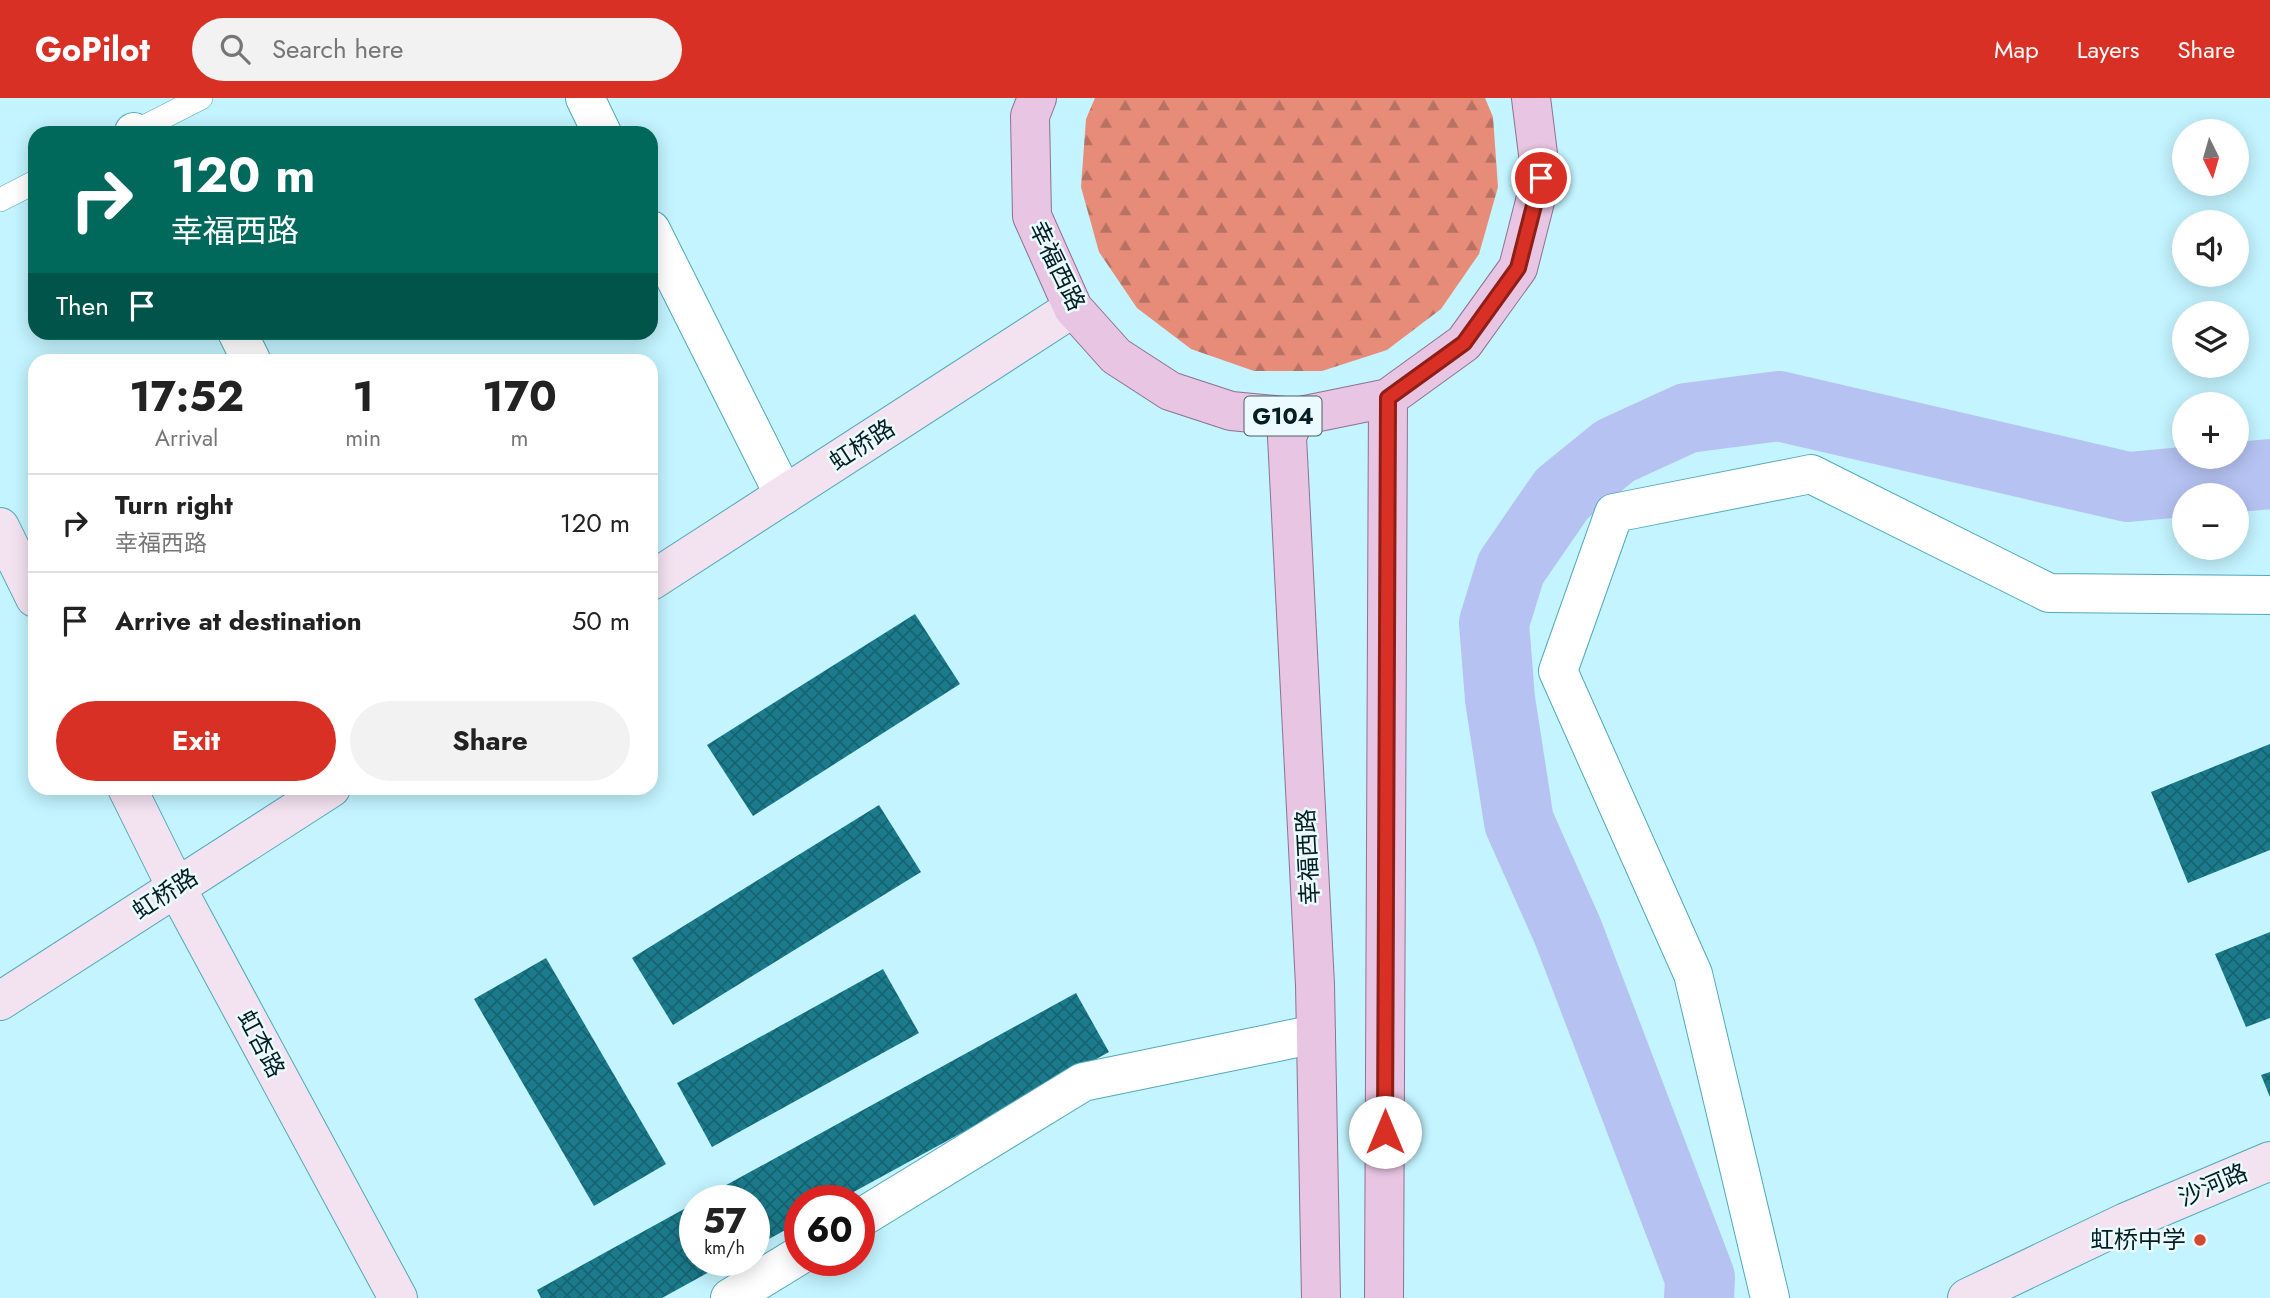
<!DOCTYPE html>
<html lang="en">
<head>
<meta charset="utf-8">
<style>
	body { margin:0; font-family:Jost,"Noto Sans SC",sans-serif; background:#f2f2f2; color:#222; height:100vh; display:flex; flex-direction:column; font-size:26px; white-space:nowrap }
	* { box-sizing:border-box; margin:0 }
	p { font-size:23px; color:#767676 }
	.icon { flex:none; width:38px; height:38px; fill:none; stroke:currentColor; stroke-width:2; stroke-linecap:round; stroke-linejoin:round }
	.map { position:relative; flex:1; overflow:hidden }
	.panel { position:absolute; left:28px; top:256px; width:630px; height:441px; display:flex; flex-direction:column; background:#fff; border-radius:21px; box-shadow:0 4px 18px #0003 }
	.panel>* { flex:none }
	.guide { position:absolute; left:28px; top:28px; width:630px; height:214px; border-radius:21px; box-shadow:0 4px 18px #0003; background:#00695c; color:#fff; overflow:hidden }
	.needle { width:46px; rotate:175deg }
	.controls { position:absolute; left:2172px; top:21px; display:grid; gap:14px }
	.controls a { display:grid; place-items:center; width:77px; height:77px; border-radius:50%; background:#fff; box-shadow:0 4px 18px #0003; font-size:35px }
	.speed { position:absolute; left:679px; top:1087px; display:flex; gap:14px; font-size:35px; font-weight:700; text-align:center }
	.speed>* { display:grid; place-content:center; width:91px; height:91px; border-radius:50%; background:#fff; box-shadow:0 4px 18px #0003; line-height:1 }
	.speed small { font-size:18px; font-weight:400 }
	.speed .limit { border:10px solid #d22; background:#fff; color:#111 }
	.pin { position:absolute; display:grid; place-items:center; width:60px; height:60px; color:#fff; margin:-30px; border:4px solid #fff; border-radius:50%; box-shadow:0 2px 7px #0007 }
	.me { position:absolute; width:77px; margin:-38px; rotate:0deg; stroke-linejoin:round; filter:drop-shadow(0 0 5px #0008) }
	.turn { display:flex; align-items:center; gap:24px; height:147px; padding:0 28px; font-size:32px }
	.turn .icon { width:91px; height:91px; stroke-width:2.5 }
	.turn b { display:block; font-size:49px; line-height:60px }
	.then { display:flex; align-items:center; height:66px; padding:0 28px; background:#0003; gap:14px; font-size:26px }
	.eta { display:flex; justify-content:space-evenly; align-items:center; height:119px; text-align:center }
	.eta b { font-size:42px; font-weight:700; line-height:49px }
	.primary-button { display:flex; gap:14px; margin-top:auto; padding:14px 28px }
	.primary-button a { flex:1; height:80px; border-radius:42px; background:#d93025; color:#fff; font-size:28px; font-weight:700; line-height:80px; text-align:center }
	.primary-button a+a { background:#f2f2f2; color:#222 }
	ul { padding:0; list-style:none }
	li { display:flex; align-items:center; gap:21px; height:98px; padding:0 28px; border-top:2px solid #e0e0e0 }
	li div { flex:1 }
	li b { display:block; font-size:26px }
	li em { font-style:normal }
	header { display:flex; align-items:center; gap:42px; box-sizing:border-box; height:98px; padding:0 35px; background:#d93025; color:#fff }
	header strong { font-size:33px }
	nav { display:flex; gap:38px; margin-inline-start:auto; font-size:24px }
	.search { width:490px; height:63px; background:#f2f2f2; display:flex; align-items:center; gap:18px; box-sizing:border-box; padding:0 24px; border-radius:38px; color:#767676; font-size:26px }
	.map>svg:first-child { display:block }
	.forest { fill:url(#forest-firs) }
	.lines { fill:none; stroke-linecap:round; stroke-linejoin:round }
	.river { stroke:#b6c3f2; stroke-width:70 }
	.building { fill:url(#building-cross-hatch) }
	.lane-casing { stroke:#52a8ba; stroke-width:24 }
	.street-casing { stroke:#52a8ba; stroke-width:40 }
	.secondary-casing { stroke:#52a8ba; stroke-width:40 }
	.primary-casing { stroke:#8d7292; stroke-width:40 }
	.lane { stroke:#fff; stroke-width:23 }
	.street { stroke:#fff; stroke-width:38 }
	.secondary { stroke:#f3e2f0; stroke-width:38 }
	.primary { stroke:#e8c5e2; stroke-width:38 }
	.route-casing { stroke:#8d1f18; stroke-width:18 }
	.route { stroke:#d93025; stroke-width:12 }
	.poi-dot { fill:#d4482e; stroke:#ebfafe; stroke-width:2.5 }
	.labels { text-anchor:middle; stroke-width:5; stroke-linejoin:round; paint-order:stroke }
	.shield { fill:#ebfafe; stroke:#496165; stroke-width:2 }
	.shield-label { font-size:23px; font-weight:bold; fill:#031f24 }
	.street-label { font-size:24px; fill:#031f24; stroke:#ebfafe }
	.poi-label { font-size:24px; fill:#031f24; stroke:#ebfafe; text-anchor:end }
</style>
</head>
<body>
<header>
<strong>GoPilot</strong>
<div class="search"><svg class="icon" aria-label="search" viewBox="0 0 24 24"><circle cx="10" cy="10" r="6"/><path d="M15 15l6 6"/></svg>Search here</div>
<nav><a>Map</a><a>Layers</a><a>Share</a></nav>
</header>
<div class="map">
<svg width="2270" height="1200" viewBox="0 0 2270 1200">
	<defs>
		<pattern id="forest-firs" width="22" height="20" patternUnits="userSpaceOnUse" patternTransform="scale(1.75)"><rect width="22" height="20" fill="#e68c79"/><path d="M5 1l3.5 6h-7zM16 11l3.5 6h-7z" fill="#b87263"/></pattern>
		<pattern id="building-cross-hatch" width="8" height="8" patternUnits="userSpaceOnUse" patternTransform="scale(1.75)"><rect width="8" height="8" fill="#1b7b8c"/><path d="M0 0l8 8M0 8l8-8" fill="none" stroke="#166472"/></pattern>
	</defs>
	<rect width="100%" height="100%" fill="#c3f4ff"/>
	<polygon class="forest" points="1095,0 1485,0 1493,19 1498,89 1479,156 1441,211 1387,252 1322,273 1254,273 1191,251 1137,210 1099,154 1081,89 1086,21"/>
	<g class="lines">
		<polyline class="river" points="1699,1200 1700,1180 1568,834 1519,724 1500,601 1494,525 1511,470 1562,396 1615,353 1687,320 1779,308 2128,389 2270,376"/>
	</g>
	<g class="building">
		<polygon points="915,516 960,586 753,718 707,647"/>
		<polygon points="2270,646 2270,752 2188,785 2151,694"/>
		<polygon points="879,707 921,774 673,927 632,860"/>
		<polygon points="2270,834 2270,920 2246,929 2215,856"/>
		<polygon points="546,860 666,1066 594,1108 474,901"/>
		<polygon points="883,871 919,935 712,1049 677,985"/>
		<polygon points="1076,895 1109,954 839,1102 800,1102 800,1124 754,1149 754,1102 699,1102"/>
		<polygon points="2270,974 2270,999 2261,977"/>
		<polygon points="695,1105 695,1162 731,1162 662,1200 541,1200 537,1192"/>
	</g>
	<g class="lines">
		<defs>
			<g id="lane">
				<polyline points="132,35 201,0"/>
				<polyline points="0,102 35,84"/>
			</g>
			<g id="street">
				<polyline points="585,0 602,35"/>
				<polyline points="134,34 135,35"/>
				<polyline points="651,132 784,397"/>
				<polyline points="237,234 251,262"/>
				<polyline points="859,1121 1083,984 1316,936"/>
				<polyline points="730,1200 800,1157"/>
				<polyline points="1770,1200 1693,876 1558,573 1614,415 1811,376 2049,495 2270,497"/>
			</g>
			<g id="secondary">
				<polyline points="0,429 35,500"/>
				<polyline points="651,483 1073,210"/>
				<polyline points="127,690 176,789 398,1200"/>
				<polyline points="0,903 331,690"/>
				<polyline points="1967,1200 2126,1124 2270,1063"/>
			</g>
			<g id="primary">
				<polyline points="1037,0 1030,18 1032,118 1073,210 1116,258 1170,293 1231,313 1295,319 1388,300 1464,245 1518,170 1541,80 1531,0"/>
				<polyline points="1295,319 1287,339 1315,887 1321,1200"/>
				<polyline points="1384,1200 1388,300"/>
			</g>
		</defs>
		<use href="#lane" class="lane-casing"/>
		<use href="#street" class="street-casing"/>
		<use href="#secondary" class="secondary-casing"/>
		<use href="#primary" class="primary-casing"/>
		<use href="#lane" class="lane"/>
		<use href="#street" class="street"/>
		<use href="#secondary" class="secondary"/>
		<use href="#primary" class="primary"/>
	</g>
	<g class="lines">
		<defs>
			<polyline id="route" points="1385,1034 1388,300 1464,245 1518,170 1541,80"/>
		</defs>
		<use href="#route" class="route-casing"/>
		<use href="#route" class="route"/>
	</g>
	<circle class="poi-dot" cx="2200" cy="1142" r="7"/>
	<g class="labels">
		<rect class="shield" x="1244.5" y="298.5" width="77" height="39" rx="5"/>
		<g class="shield-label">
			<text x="1283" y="326">G104</text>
		</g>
		<g class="street-label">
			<text transform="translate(1057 168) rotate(64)" y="8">幸福西路</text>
			<text transform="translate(862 347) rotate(-33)" y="8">虹桥路</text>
			<text transform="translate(1308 759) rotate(-93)" y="8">幸福西路</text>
			<text transform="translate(165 796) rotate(-33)" y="8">虹桥路</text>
			<text transform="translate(261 946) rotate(62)" y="8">虹杏路</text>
			<text transform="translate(2213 1087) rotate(-23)" y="8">沙河路</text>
		</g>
		<g class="poi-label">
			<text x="2186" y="1150">虹桥中学</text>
		</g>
	</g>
</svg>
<div class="controls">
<a><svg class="needle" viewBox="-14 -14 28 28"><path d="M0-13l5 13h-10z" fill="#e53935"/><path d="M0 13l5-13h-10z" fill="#767676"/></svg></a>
<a><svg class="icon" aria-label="sound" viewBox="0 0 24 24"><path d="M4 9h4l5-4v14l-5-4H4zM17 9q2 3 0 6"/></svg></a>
<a><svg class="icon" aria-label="layers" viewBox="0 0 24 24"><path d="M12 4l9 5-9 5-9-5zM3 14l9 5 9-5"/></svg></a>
<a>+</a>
<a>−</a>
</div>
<div class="speed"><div>57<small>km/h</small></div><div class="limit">60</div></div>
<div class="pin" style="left:1541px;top:80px;background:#d93025"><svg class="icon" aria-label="arrive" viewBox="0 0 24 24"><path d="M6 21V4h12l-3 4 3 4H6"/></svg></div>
<svg class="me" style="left:1385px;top:1034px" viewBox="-20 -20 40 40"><circle r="19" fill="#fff"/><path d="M0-13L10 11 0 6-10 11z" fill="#d93025"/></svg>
<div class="guide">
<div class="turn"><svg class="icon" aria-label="right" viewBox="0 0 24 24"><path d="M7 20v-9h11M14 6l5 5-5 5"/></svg><div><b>120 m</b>幸福西路</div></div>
<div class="then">Then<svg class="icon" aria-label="arrive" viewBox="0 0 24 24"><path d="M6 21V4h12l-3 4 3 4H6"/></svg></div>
</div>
<section class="panel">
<div class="eta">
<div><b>17:52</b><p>Arrival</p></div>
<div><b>1</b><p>min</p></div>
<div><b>170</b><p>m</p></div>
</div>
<ul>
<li><svg class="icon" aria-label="right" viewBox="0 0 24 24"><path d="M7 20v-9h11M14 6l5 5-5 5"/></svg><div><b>Turn right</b><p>幸福西路</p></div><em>120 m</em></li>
<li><svg class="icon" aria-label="arrive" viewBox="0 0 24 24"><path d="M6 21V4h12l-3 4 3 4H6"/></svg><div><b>Arrive at destination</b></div><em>50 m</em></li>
</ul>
<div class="primary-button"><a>Exit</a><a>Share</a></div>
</section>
</div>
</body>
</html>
